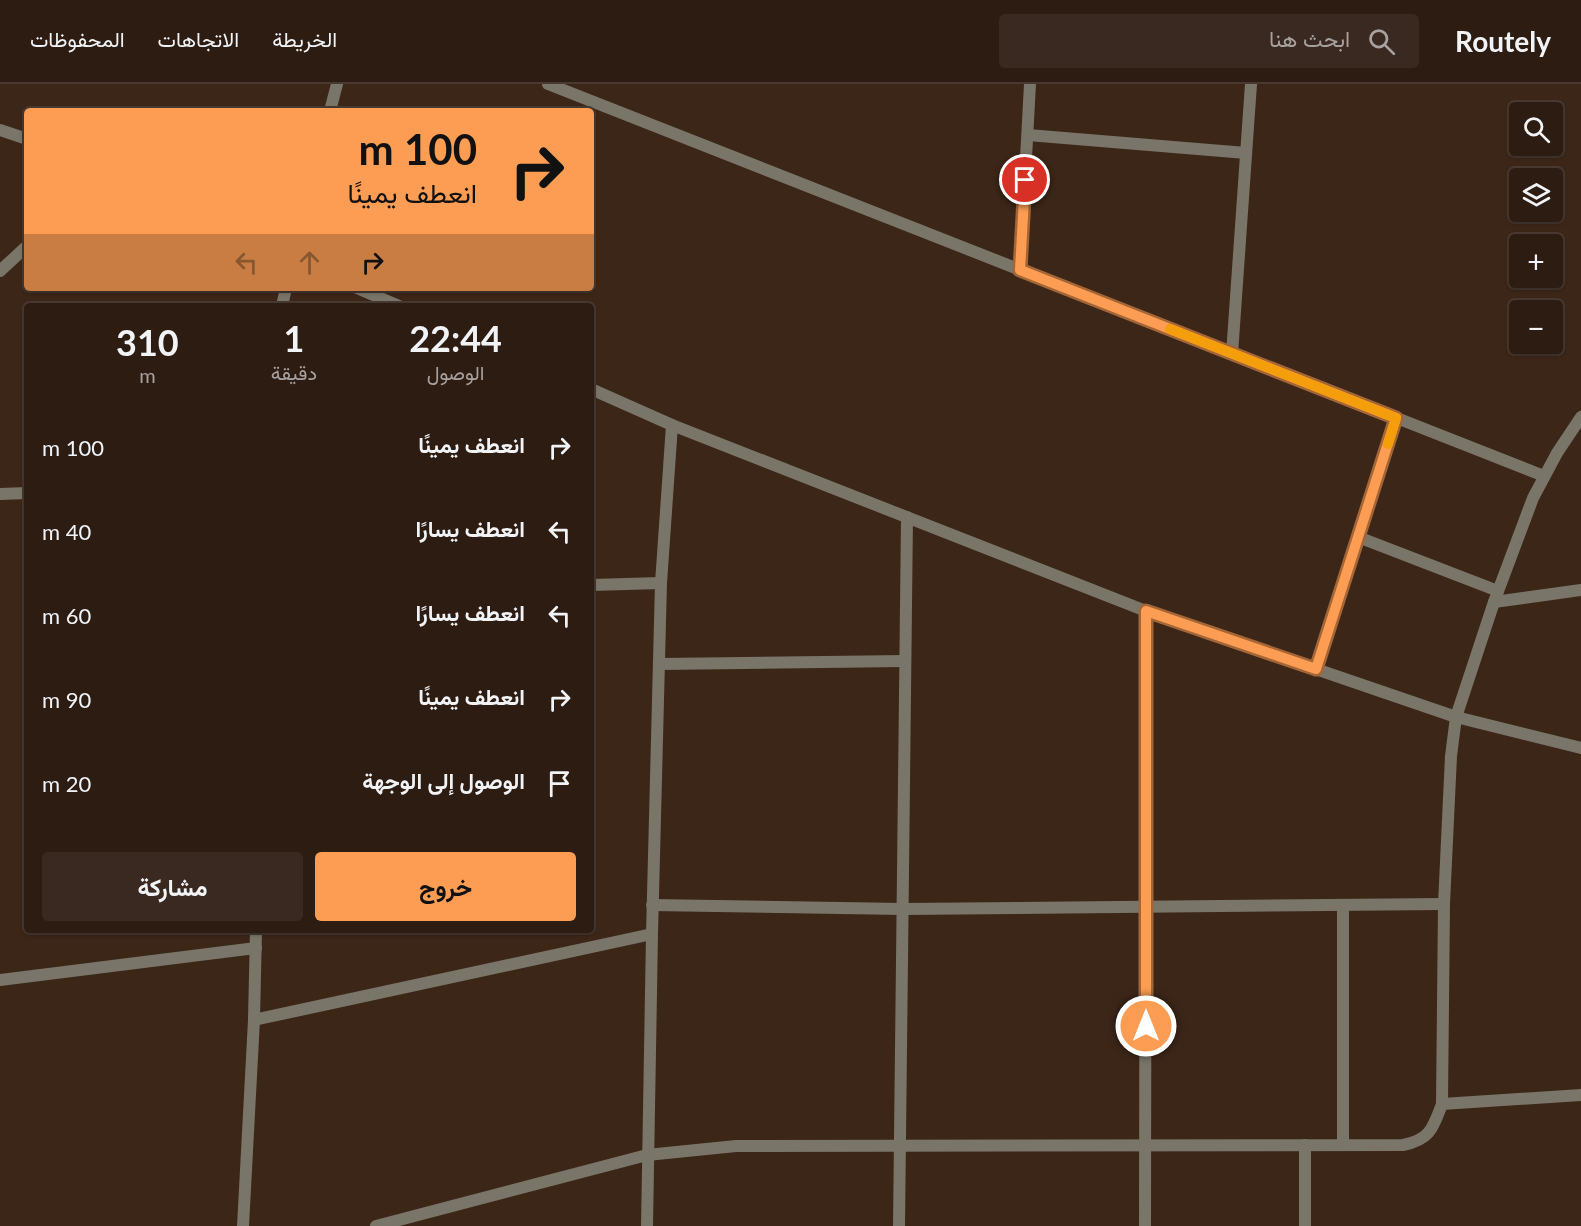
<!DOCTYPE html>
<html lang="ar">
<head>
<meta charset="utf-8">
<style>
	body { margin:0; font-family:Lato,Vazirmatn,sans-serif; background:#392920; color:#f1f3f6; direction:rtl; height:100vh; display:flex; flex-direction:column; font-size:22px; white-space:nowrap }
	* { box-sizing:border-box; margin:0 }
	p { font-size:20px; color:#a7a19f }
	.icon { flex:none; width:33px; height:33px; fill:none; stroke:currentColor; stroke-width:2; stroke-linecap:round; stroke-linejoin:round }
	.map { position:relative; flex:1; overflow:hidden; direction:ltr }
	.drawer { position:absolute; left:24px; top:219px; width:570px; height:630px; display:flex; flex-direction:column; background:#2d1c12; border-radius:6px; box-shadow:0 2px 4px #0004,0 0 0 2px #483a32; direction:rtl }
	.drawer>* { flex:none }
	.hud { position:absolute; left:24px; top:24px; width:570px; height:183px; border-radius:6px; box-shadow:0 2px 4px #0004,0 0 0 2px #483a32; direction:rtl; background:#fc9d53; color:#111; overflow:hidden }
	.controls { position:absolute; left:1509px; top:18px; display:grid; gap:12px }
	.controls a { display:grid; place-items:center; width:54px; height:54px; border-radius:6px; background:#2d1c12; box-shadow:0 2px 4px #0004,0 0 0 2px #483a32; font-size:30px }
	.pin { position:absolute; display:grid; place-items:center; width:51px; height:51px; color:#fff; margin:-26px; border:3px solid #fff; border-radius:50%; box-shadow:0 2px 6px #0007 }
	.me { position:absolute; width:66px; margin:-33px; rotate:0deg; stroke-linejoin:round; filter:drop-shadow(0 0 4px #0008) }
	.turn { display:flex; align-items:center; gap:21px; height:126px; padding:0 18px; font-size:27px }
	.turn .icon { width:78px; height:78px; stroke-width:2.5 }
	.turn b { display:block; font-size:42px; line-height:51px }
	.lanes { display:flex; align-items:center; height:57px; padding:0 18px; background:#0003; justify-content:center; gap:30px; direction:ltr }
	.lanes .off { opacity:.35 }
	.eta { display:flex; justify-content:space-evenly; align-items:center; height:102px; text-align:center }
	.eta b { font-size:36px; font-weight:700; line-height:42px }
	.primary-button { display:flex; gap:12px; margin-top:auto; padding:12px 18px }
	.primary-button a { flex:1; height:69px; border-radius:6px; background:#fc9d53; color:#111; font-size:24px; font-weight:700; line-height:69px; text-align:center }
	.primary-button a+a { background:#392920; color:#f1f3f6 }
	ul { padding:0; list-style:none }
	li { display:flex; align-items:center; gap:18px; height:84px; padding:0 18px }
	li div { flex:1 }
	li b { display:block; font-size:22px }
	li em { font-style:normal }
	header { display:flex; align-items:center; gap:36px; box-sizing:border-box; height:84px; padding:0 30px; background:#2d1c12; border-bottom:2px solid #483a32 }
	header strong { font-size:28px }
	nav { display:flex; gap:33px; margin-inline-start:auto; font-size:21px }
	.search { width:420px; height:54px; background:#392920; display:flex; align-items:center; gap:15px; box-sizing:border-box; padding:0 21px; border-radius:6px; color:#a7a19f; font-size:22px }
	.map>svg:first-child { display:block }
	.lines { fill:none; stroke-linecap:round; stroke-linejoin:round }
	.street { stroke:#797569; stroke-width:12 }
	.route-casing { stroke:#a46636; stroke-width:15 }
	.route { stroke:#fc9d53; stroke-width:10 }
	.slow { stroke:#f59e0b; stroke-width:10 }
</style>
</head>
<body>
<header>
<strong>Routely</strong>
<div class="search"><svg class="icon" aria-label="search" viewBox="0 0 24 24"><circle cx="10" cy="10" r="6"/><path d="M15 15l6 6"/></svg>ابحث هنا</div>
<nav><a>الخريطة</a><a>الاتجاهات</a><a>المحفوظات</a></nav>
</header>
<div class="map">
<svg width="1581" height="1142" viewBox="0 0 1581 1142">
	<rect width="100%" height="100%" fill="#3c2618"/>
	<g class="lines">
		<g class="street">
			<polyline points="548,0 1544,392"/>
			<polyline points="330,27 337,0"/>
			<polyline points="0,46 27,55"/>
			<polyline points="1028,51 1246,69"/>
			<polyline points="1020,186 1030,0"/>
			<polyline points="0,187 27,162"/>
			<polyline points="357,204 399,222"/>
			<polyline points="282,222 286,204"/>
			<polyline points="1232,270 1251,0"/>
			<polyline points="591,305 672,341 1146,527 1456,633 1581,664"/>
			<polyline points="0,410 27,409"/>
			<polyline points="1358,453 1498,507"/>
			<polyline points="591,501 661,499"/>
			<polyline points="1494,518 1533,414 1557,369 1581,333"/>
			<polyline points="659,580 905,577"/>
			<polyline points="1316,585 1396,334"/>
			<polyline points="652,821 903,825 1444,820"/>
			<polyline points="1343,821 1343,1061"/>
			<polyline points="0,896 256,864"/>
			<polyline points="254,936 652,850"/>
			<polyline points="1442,1020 1581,1011"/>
			<polyline points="1305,1061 1305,1142"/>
			<polyline points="243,1142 254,936 256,846"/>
			<path d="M376,1142L647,1071L736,1062L1403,1061C1430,1056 1433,1044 1442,1020L1444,820L1451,672L1456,633L1494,518L1581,506"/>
			<polyline points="647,1142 652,850 661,499 672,341"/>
			<polyline points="899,1142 907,433"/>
			<polyline points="1145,1142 1146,527"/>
		</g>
	</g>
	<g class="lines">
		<defs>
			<polyline id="route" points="1025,96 1020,186 1396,334 1316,585 1146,527 1146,942"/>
		</defs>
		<use href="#route" class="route-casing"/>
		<use href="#route" class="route"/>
		<polyline class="slow" points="1170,245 1396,334 1388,360"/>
	</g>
</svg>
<div class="controls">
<a><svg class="icon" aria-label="search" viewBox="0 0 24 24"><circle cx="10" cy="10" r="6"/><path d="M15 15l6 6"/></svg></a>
<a><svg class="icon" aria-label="layers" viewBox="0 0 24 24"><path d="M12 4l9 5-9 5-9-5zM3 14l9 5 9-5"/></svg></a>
<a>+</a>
<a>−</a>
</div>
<div class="pin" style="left:1025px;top:96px;background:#d93025"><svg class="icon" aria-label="arrive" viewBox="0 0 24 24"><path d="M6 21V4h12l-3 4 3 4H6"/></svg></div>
<svg class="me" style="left:1146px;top:942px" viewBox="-20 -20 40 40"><circle r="17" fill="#fc9d53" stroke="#fff" stroke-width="3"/><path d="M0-11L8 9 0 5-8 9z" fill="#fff"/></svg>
<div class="hud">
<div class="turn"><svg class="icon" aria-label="right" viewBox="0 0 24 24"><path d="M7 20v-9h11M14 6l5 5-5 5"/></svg><div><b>100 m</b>انعطف يمينًا</div></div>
<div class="lanes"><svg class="icon off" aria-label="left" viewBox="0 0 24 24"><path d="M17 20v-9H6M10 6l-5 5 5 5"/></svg><svg class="icon off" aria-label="ahead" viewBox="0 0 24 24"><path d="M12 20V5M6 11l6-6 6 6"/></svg><svg class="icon" aria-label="right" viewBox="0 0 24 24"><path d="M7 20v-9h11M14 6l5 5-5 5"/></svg></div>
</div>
<section class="drawer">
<div class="eta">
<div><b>22:44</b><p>الوصول</p></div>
<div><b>1</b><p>دقيقة</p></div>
<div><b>310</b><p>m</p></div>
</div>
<ul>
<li><svg class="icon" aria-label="right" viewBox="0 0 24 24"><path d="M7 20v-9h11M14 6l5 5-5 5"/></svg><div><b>انعطف يمينًا</b></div><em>100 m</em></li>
<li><svg class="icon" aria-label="left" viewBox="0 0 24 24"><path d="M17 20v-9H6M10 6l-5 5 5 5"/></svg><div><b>انعطف يسارًا</b></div><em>40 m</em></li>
<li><svg class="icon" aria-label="left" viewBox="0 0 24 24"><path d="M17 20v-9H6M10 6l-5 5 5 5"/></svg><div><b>انعطف يسارًا</b></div><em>60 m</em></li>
<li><svg class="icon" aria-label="right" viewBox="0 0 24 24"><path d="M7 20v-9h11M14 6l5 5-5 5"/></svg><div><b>انعطف يمينًا</b></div><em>90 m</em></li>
<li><svg class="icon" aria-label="arrive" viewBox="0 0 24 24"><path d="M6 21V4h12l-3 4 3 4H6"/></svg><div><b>الوصول إلى الوجهة</b></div><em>20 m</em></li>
</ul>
<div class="primary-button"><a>خروج</a><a>مشاركة</a></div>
</section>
</div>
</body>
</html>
